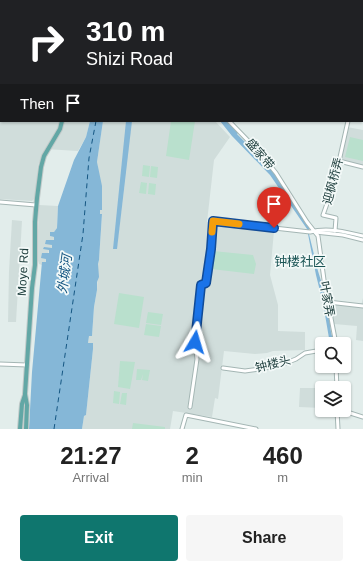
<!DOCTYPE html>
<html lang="en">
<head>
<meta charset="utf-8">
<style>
	body { margin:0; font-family:Arial,"Noto Sans SC",sans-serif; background:#f6f6f6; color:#222; height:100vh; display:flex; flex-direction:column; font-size:15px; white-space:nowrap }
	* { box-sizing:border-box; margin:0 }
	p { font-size:13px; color:#767676 }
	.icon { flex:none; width:22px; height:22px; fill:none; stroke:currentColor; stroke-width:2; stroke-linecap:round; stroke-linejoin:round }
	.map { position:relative; height:429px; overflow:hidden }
	.side { display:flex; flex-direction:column; background:#fff; flex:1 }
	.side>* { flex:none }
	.top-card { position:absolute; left:0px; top:0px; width:363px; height:122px; box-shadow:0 1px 3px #0004; background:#202124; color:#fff; overflow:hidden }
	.tools { position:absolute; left:315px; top:337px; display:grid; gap:8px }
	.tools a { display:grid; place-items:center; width:36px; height:36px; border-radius:4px; background:#fff; box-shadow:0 1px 3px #0004; font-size:20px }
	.pin { position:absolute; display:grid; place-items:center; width:34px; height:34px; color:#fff; margin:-41px -17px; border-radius:50% 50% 50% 0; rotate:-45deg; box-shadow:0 0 4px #0007 }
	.pin .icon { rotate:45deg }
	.me { position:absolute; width:44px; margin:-22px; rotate:7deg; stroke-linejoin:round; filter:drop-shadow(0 0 3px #0008) }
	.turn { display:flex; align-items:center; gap:14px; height:84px; padding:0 20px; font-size:18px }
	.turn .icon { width:52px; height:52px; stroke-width:2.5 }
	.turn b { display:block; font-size:28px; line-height:34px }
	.then { display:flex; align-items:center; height:38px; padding:0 20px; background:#0003; gap:8px; font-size:15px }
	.eta { display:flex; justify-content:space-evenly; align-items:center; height:68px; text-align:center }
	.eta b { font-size:24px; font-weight:700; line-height:28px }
	.primary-button { display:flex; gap:8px; margin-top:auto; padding:8px 20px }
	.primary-button a { flex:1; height:46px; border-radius:4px; background:#0f766e; color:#fff; font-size:16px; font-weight:700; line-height:46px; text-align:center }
	.primary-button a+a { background:#f6f6f6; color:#222 }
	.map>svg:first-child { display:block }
	.built { fill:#d0dddb }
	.green { fill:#b9e0cd }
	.water { fill:#85b7d7 }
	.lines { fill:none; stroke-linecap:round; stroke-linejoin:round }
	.ferry { stroke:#145682; stroke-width:1; stroke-dasharray:5 4; stroke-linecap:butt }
	.minor-casing { stroke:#a4b6b4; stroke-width:5 }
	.major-casing { stroke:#c1cac9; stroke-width:6 }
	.minor { stroke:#fff; stroke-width:3 }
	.major { stroke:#62a7a5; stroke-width:4 }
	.route-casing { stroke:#114b97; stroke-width:10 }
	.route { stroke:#1a73e8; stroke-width:7 }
	.slow { stroke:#f59e0b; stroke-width:7 }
	.labels { text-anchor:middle; stroke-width:3.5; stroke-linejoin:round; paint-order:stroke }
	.street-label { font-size:12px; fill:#20403f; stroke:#f3f9f8 }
	.neighbourhood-label { font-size:13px; fill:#1a5454; stroke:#f3f9f8 }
	.water-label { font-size:13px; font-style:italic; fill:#145682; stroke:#f3f9f8 }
</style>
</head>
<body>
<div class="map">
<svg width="363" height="429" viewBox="0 0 363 429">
	<rect width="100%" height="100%" fill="#e2edeb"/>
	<g class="built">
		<polygon points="0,22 1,22 1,121 90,121 86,137 78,151 45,149 38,165 35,198 32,201 0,199"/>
		<polygon points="103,121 215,121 230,137 214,160 207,222 274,231 270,275 278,305 278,331 305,332 305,350 273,351 267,353 255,354 224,351 218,399 215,398 212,417 173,411 170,429 82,429 84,416 86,415 93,349 88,343 89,336 92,336 94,307 97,290 98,264 99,260 102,215 100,214 100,210 102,210 97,162"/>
		<polygon points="347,127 363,130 363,166 339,161"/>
		<polygon points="39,205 58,206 57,228 54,232 50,232 50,236 54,237 54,240 46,240 52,245 52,248 49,250 46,262 42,262 42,265 39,264 37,257"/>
		<polygon points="12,220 22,221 16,322 8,322 9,271"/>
		<polygon points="363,298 363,341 356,340 357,326 334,324 330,303 361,306"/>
		<polygon points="300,388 328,388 322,388 322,408 299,407"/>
	</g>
	<g class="green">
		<polygon points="171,121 195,121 189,160 166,156"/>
		<polygon points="350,137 363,140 363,161 345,157"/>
		<polygon points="143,165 150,166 149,177 142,176"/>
		<polygon points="151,166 158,167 157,178 150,177"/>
		<polygon points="141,182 147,183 146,194 139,193"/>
		<polygon points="149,183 156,184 155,195 148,194"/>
		<polygon points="213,251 253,255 256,264 254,274 211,269"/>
		<polygon points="119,293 144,297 139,328 114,324"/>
		<polygon points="148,312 163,314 161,325 146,323"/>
		<polygon points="146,324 161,326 159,337 144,335"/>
		<polygon points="120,361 135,362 130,389 118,387"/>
		<polygon points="137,369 150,370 148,381 142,380 143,374 141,380 136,380"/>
		<polygon points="114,391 120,392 119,404 113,403"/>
		<polygon points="122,393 127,393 126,405 120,404"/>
		<polygon points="133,423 165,427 165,429 132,429"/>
	</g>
	<g class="water">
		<polygon points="90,121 103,121 97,162 102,186 102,210 100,210 100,214 102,214 99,260 98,264 99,277 97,282 97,290 94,307 92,336 89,336 88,343 93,343 93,349 86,415 84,416 82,429 29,429 32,372 42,262 46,262 46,259 41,258 42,253 49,253 49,250 43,249 44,247 52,248 52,245 45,244 46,240 54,240 54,237 50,236 50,232 54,232 57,228 58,206 74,160 86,137"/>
		<polygon points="126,121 132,121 117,249 113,249"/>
		<polygon points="220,121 227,121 238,133 237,134 247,144 250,142 272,169 309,226 309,234 318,271 327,300 331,332 334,344 330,344 323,303 316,275 307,229 270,175 232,136"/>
	</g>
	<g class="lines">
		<g class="ferry">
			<polyline points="119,1 119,0"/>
			<polyline points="54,429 83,234 89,158 96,121"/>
		</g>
		<defs>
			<g id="minor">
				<polyline points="272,1 272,0"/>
				<polyline points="362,102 363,102"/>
				<polyline points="229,121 260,153 276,173 307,222 318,236 325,287 336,344"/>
				<polyline points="339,161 363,167"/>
				<polyline points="0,202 36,205"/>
				<polyline points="335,231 336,218 323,215 334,184 348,121"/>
				<polyline points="315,232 343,235 363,240"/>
				<polyline points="328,302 363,306"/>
				<polyline points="0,364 27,365"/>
				<polyline points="336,366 337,388"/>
				<polyline points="223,368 245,371 260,369 281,365 296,359 305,353 322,350"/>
				<path d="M190,407L196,366L197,359L195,342L201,285L206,283L211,249L213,221L310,232C327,227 347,232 363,236"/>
				<polyline points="330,410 347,412 363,417"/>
				<polyline points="337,410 338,429"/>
				<polyline points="182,429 186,415 256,429"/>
			</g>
			<g id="major">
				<polyline points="70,1 70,0"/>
				<polyline points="0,5 1,5"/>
				<polyline points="362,85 363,86"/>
				<polyline points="20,429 22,404 25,395"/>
				<polyline points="26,429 27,405 25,394 32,288 35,265 35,222 37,198 41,167 44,156 60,129 62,121"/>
			</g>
		</defs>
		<use href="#minor" class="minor-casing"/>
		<use href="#major" class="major-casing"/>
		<use href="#minor" class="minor"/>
		<use href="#major" class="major"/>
	</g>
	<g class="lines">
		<defs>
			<polyline id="route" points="195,342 201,285 206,283 211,249 213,221 274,228"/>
		</defs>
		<use href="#route" class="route-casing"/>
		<use href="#route" class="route"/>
		<polyline class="slow" points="212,232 213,221 239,224"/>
	</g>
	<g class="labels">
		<g class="street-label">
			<text transform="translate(260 154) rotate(49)" y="4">盛家带</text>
			<text transform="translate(333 181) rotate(-75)" y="4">迎枫桥弄</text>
			<text transform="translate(23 272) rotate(-87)" y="4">Moye Rd</text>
			<text transform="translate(327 299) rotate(80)" y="4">叶家弄</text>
			<text transform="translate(273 364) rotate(-14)" y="4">钟楼头</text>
		</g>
		<g class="neighbourhood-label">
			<text x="300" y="266">钟楼社区</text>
		</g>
		<g class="water-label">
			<text transform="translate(64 274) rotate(-82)" y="5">外城河</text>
		</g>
	</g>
</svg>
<div class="tools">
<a><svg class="icon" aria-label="search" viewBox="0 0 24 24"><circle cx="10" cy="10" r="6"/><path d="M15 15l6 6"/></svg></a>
<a><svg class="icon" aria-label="layers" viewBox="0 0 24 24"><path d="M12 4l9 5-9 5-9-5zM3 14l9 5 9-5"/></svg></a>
</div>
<div class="pin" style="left:274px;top:228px;background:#d93025"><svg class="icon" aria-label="arrive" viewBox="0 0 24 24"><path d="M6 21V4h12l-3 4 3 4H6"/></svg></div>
<svg class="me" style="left:195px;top:342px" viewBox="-20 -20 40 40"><path d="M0-17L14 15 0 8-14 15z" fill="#1a73e8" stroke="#fff" stroke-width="4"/></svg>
<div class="top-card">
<div class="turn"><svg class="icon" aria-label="right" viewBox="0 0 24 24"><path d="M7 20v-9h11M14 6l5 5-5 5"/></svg><div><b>310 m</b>Shizi Road</div></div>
<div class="then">Then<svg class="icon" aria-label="arrive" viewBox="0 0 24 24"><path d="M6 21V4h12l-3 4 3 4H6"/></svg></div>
</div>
</div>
<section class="side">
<div class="eta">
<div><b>21:27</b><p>Arrival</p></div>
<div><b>2</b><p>min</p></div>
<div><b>460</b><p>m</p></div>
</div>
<div class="primary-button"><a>Exit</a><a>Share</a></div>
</section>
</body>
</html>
